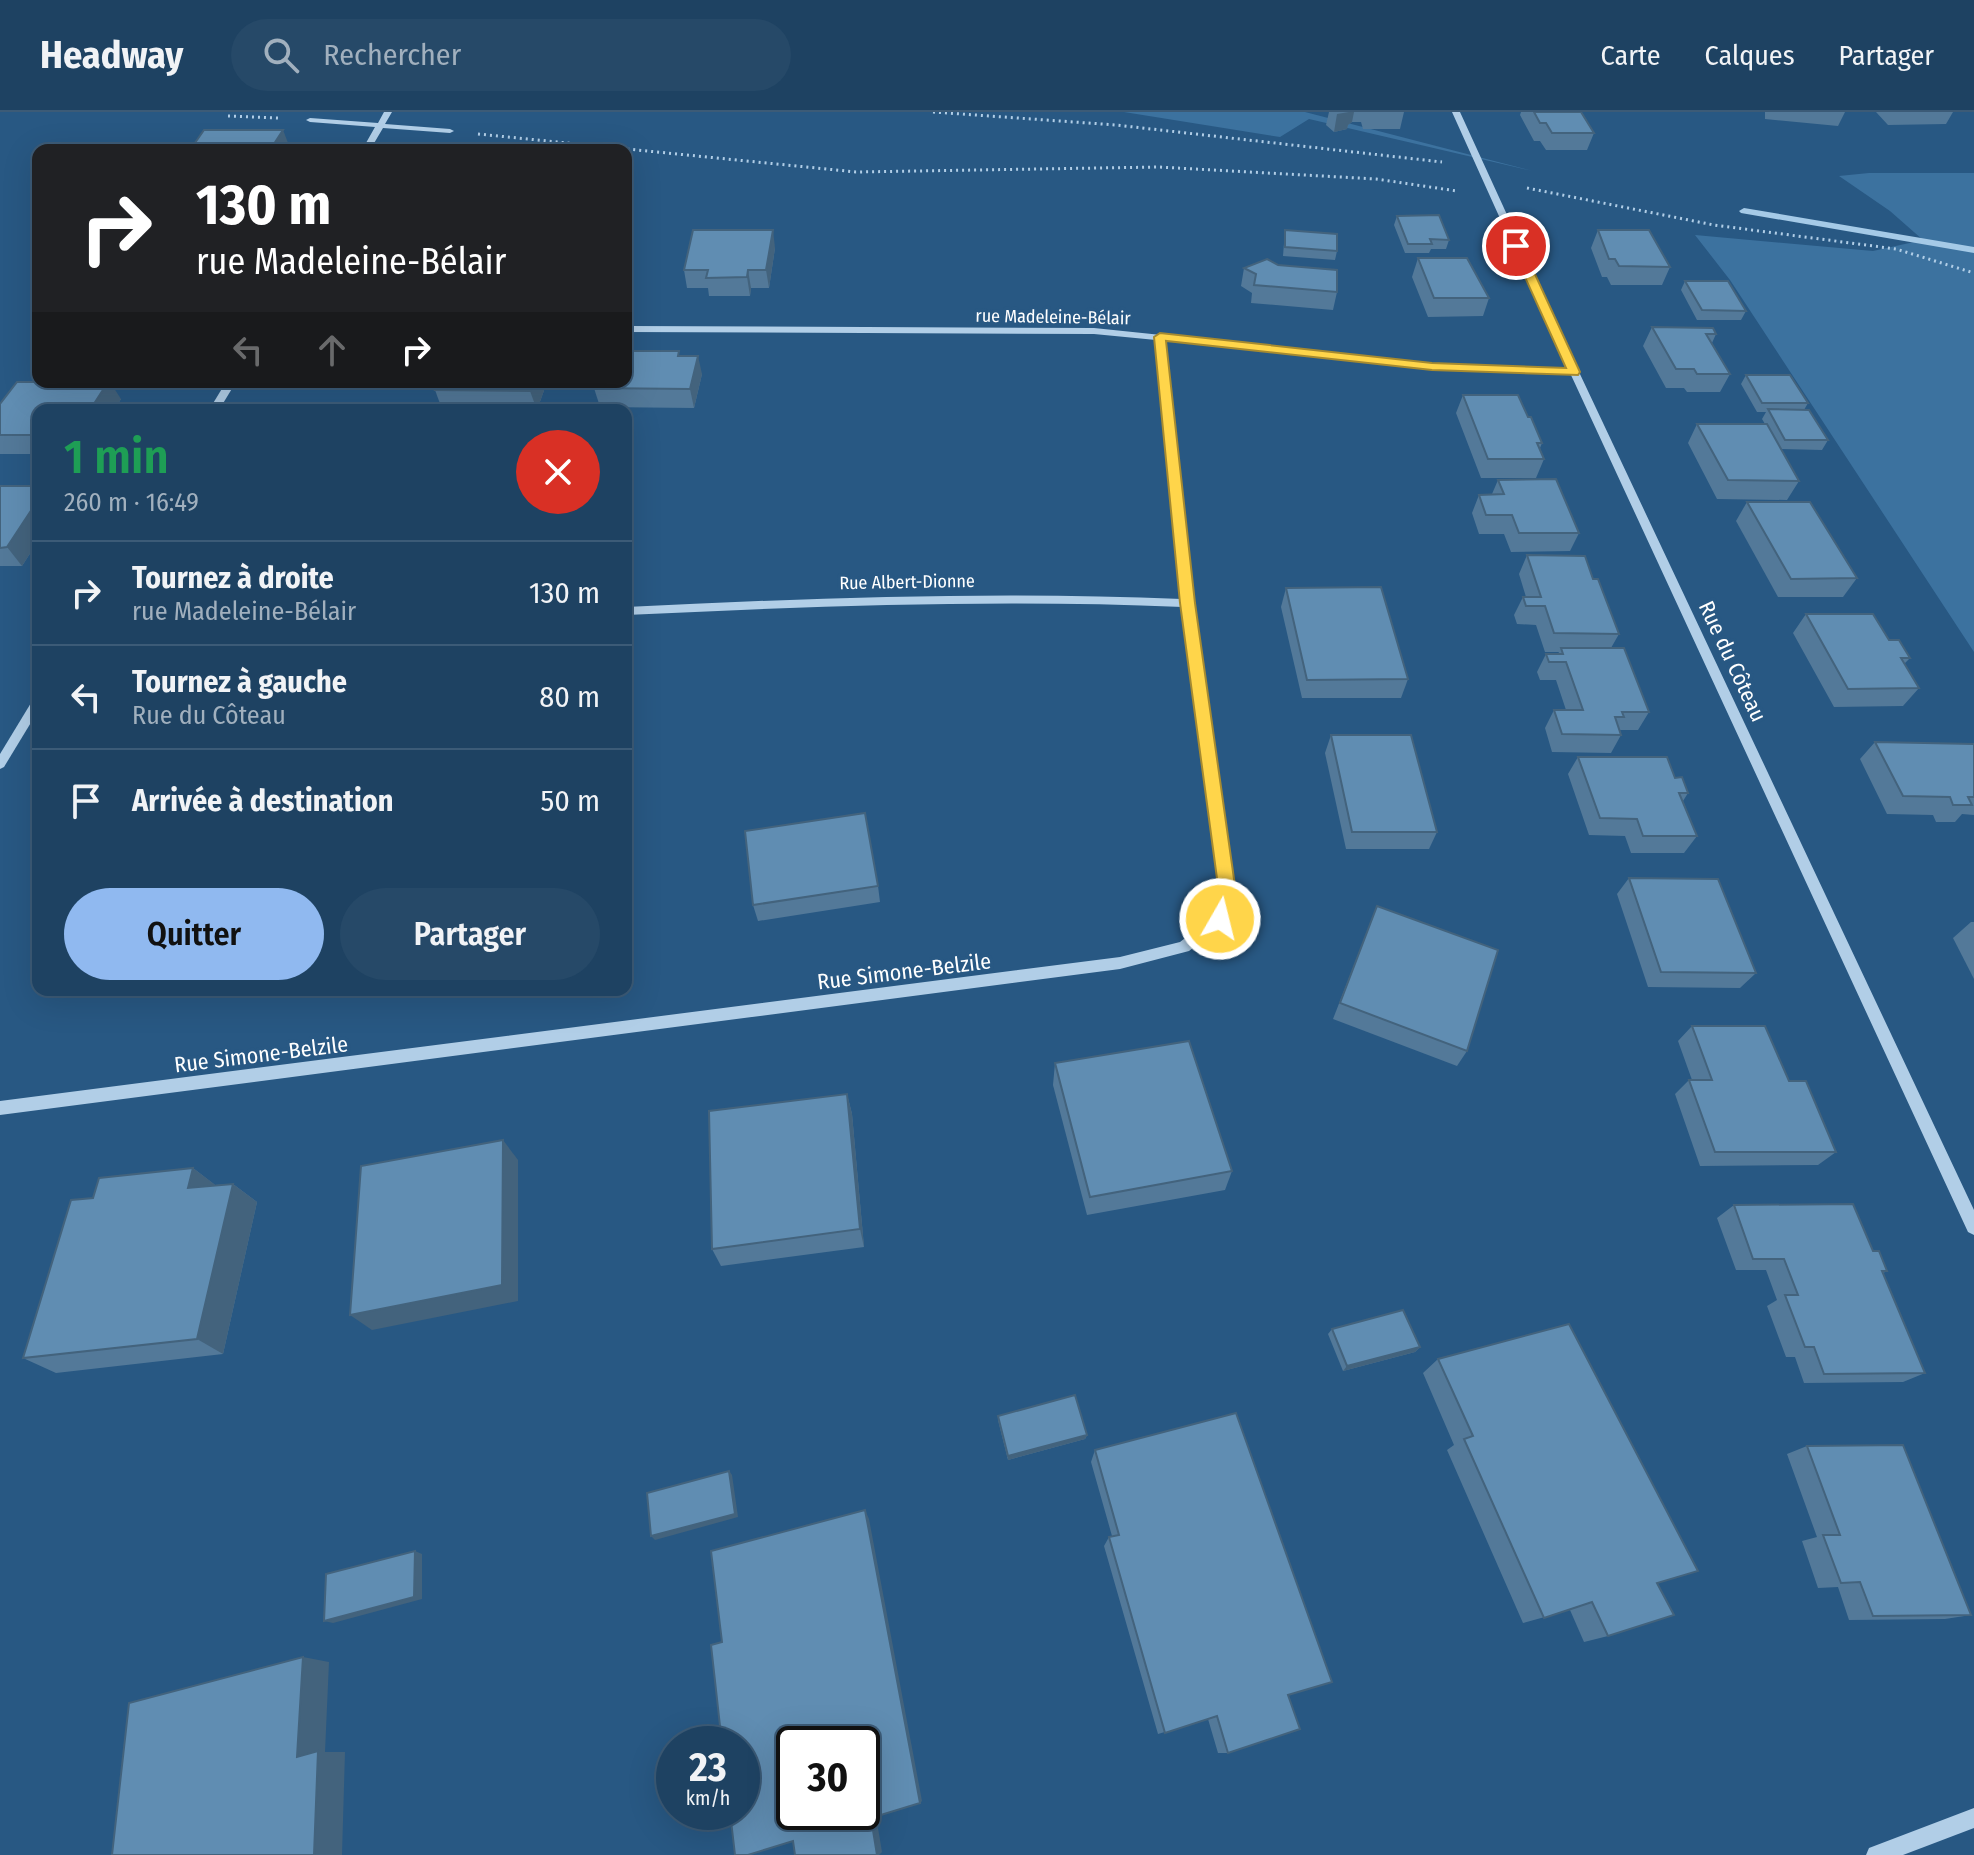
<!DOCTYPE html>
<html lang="fr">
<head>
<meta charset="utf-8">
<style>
	body { margin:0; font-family:"Fira Sans Condensed",sans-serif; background:#264968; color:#f1f3f6; height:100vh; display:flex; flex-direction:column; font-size:30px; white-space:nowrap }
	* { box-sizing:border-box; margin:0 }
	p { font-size:26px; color:#a1b0be }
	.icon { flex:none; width:44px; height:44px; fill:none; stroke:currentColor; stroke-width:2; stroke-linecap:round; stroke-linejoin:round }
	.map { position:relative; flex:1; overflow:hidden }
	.side { position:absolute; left:32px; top:292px; width:600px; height:592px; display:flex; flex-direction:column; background:#1e4262; border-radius:16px; box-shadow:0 8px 32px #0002,0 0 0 2px #3c5b77 }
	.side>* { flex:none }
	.banner { position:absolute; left:32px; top:32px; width:600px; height:244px; border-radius:16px; box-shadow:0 8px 32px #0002,0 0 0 2px #3c5b77; background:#202124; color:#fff; overflow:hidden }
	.speed { position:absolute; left:656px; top:1614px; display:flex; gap:16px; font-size:40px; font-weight:700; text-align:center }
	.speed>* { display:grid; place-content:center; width:104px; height:104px; border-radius:50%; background:#1e4262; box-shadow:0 8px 32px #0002,0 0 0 2px #3c5b77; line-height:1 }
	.speed small { font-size:20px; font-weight:400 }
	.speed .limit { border:4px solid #111; border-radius:12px; background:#fff; color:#111 }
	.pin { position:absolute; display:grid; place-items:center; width:68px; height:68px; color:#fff; margin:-34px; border:4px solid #fff; border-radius:50%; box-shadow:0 2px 8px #0007 }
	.me { position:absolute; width:88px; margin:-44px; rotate:8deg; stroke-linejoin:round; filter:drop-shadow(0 0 6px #0008) }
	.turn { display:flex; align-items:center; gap:28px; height:168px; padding:0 32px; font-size:36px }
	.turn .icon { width:104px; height:104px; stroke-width:2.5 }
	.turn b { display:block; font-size:56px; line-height:68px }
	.lanes { display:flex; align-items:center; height:76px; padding:0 32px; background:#0003; justify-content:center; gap:40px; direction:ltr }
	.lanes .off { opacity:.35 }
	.round { display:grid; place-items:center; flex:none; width:84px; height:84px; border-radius:42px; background:#264968 }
	.head { display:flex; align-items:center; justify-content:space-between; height:136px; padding:0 32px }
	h1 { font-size:48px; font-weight:600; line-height:60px; color:#1e9e55 }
	.primary-button { display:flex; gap:16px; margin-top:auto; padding:16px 32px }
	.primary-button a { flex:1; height:92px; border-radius:48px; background:#90b9f0; color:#111; font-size:32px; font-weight:600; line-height:92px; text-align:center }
	.primary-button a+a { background:#264968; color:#f1f3f6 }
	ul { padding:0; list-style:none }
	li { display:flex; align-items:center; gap:24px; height:104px; padding:0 32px; border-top:2px solid #3c5b77 }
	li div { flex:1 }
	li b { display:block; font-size:30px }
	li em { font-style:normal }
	header { display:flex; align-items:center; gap:48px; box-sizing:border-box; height:112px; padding:0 40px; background:#1e4262; border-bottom:2px solid #3c5b77 }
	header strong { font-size:38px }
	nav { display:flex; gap:44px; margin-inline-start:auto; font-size:28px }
	.search { width:560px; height:72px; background:#264968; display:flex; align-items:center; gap:20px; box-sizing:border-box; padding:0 28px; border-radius:44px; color:#a1b0be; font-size:30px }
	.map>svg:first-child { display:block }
	.green { fill:#3c729f }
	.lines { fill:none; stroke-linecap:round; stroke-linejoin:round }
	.stream { fill:#a5cae7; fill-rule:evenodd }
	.path { stroke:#b1cee7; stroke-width:3; stroke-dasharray:2 4; stroke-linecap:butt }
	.minor { fill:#b1cee7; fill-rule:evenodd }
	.wall { fill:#537999 }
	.shaded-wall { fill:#43637d }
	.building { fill:#608db2; stroke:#43637d; stroke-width:2; fill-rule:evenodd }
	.route { fill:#ffd54a; stroke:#a68a30; stroke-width:2 }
	.labels { text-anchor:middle; stroke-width:7; stroke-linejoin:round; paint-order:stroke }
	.far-street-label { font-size:18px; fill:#fff; stroke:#285883 }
	.street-label { font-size:22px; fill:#fff; stroke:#285883 }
</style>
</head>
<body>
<header>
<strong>Headway</strong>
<div class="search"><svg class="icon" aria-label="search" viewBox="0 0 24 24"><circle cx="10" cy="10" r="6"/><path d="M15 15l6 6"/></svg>Rechercher</div>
<nav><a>Carte</a><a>Calques</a><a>Partager</a></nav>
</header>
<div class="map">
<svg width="1974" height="1743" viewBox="0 0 1974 1743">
	<rect width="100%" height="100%" fill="#285883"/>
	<g class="green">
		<polygon points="1124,0 1305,0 1533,59 1309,7 1280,25"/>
		<polygon points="1869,61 1974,61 1974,540 1730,168 1695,123 1873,139 1923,128 1890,99 1839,64"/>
	</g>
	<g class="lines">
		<polygon class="stream" points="1744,96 1974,135 1974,141 1741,101 1739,99"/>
		<g class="path">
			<polyline points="933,0 1116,13 1442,50"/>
			<polyline points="228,4 278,6"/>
			<polyline points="478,22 856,60 1159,55 1376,67 1457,79"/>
			<polyline points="1527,76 1714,113 1896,137 1974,161"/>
		</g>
		<g class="minor">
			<polygon points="384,0 392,0 385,12 450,17 454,19 450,21 383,16 370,38 362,38 375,15 310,10 306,8 310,6 378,11"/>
			<path d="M1452,0H1460L1579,260L1974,1098V1123L1968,1120L1571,263L1432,257L1165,229L1194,491L1233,774L1225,811L1189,839L1120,857L0,1003V989L1120,845L1180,830L1214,804L1219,774L1183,495C997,487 812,494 626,503V495C811,486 996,479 1182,487L1156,228L1094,222L626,220V214L1094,216L1432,251L1568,257Z"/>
			<polygon points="226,270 236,270 219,298 209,298"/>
			<polygon points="38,585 38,599 4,655 0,657 0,642 34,586"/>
			<polygon points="1974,1696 1974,1716 1903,1743 1866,1743 1869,1736"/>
		</g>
	</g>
	<g class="wall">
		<polygon points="1329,0 1404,0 1400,17 1363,17 1361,10 1352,10 1348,13 1347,17 1334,20 1326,13"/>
		<polygon points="1521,0 1581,0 1594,21 1587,38 1546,38 1540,29 1534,29 1520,3"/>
		<polygon points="1765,0 1845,0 1838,14 1765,7"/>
		<polygon points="1876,0 1953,0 1946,12 1888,13"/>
		<polygon points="1397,104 1449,128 1446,137 1431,137 1429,141 1405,141 1394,113"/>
		<polygon points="1285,118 1337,139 1335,148 1283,144"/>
		<polygon points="1598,118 1670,155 1662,173 1611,173 1607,165 1602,165 1591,136"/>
		<polygon points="775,136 769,176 751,176 750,184 709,184 708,176 687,176 684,158"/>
		<polygon points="1418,146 1489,186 1483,204 1428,205 1412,165"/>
		<polygon points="1278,153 1337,180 1333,198 1251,191 1252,181 1241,174 1244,156"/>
		<polygon points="1685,169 1746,199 1741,208 1697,208 1681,178"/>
		<polygon points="1652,215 1716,222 1712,231 1730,262 1720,280 1687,280 1684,276 1666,276 1643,234"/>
		<polygon points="680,244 702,262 694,296 600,295 594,276"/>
		<polygon points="1746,263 1808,291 1804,298 1828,328 1822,338 1781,337 1799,369 1787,388 1717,387 1688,331 1697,312 1765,312 1762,307 1766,300 1757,300 1741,272"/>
		<polygon points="438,270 547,270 537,298 442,297 435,278"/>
		<polygon points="1463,283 1528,305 1542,331 1540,336 1544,347 1536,366 1481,366 1456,301"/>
		<polygon points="121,287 114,298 38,298 38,342 0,342 0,292"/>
		<polygon points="1498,368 1579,421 1570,439 1511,440 1504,422 1479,422 1472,401 1479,383 1492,382"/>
		<polygon points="0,374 38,374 38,429 22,454 0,454"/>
		<polygon points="1747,390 1857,466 1843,485 1778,485 1736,409"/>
		<polygon points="1527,443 1593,467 1619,522 1611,536 1649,600 1638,618 1620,618 1621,623 1611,641 1552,640 1545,616 1554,598 1566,598 1556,568 1540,568 1537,560 1546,542 1558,542 1559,540 1545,540 1536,513 1517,512 1514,503 1523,485 1526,485 1519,462"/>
		<polygon points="1286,476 1408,567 1401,586 1302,586 1281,495"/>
		<polygon points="1806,502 1889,528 1910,546 1904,552 1919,576 1903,594 1834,595 1793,521"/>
		<polygon points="1331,623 1437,720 1429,737 1346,737 1325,641"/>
		<polygon points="1875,630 1974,632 1974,703 1962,702 1955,710 1936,710 1933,703 1887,702 1860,647"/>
		<polygon points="1578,645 1675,666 1688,681 1683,689 1697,724 1684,741 1631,741 1625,724 1589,723 1568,662"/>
		<polygon points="1629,766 1756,861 1740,876 1648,875 1617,782"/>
		<polygon points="878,774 880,790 758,809 753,793"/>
		<polygon points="1377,794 1467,939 1457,954 1333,907"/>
		<polygon points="1971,810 1974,810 1974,867 1953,826"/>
		<polygon points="1692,914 1789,969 1836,1040 1818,1053 1700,1054 1675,982 1689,968 1692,968 1678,929"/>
		<polygon points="1055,951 1232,1059 1225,1078 1087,1103 1053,973"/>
		<polygon points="847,982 852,1002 864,1135 721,1154 712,1137"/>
		<polygon points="193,1056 215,1073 233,1072 257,1090 223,1242 56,1261 23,1246 93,1086"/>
		<polygon points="1734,1093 1873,1139 1887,1159 1883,1161 1925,1261 1903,1270 1804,1271 1795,1245 1786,1245 1767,1194 1777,1188 1766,1158 1736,1158 1717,1106"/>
		<polygon points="1332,1217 1420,1235 1415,1240 1343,1259 1328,1222"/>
		<polygon points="1438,1247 1657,1471 1608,1524 1584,1530 1570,1498 1523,1511 1447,1338 1454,1333 1423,1261"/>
		<polygon points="998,1304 1087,1323 1085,1327 1008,1348 998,1308"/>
		<polygon points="1807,1334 1971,1503 1945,1507 1849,1508 1838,1475 1818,1476 1802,1429 1817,1425 1787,1342"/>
		<polygon points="1095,1338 1288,1583 1228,1641 1218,1641 1208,1607 1158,1622 1104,1434 1109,1425 1112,1424 1091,1350"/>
	</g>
	<g class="shaded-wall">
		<polygon points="1349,0 1354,0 1352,10 1348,13 1347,17 1334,20 1337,2"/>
		<polygon points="283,18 290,36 289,38 270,38"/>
		<polygon points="773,118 775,136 769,176 766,158"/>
		<polygon points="748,158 751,176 750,184 747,165"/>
		<polygon points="698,244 702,262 694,296 690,277"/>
		<polygon points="108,270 110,270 121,287 114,298 90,298"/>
		<polygon points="534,270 547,270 537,298 530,279"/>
		<polygon points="38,388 38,429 22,454 7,435"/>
		<polygon points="847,982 852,1002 864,1135 860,1117"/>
		<polygon points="503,1028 518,1048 518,1189 372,1218 350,1203"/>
		<polygon points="193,1056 218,1075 188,1076"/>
		<polygon points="233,1072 257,1090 223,1242 197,1227"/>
		<polygon points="1420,1235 1415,1240 1343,1259 1347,1254"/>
		<polygon points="1087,1323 1085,1327 1008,1348 1008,1344"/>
		<polygon points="729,1359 732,1363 738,1405 655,1428 651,1424"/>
		<polygon points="865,1398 869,1407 922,1689 920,1691"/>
		<polygon points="415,1439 422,1442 422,1487 333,1511 324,1509"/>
		<polygon points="303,1545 329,1550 325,1640 345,1640 342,1743 314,1743 297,1645"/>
		<polygon points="876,1704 882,1740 879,1743 877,1743 871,1706"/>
	</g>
	<g class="building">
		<polygon points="1534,0 1581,0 1594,21 1552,21 1546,11 1540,11"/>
		<polygon points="204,18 283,18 270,38 190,38"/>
		<polygon points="489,36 488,38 406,38 407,37"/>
		<polygon points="1439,103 1449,128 1430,127 1432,132 1408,132 1397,104"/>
		<polygon points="693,118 773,118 766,158 748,158 747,165 706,166 708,158 684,158"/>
		<polygon points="1285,118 1337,122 1337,139 1285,135"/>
		<polygon points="1598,118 1649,118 1670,155 1619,154 1615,147 1609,147"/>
		<polygon points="1418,146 1467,146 1489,186 1434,186"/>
		<polygon points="1267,147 1278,153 1337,158 1337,180 1254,173 1256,162 1244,156"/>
		<polygon points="1685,169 1728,169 1746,199 1702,198"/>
		<polygon points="1652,215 1713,216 1716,222 1706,222 1730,262 1697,262 1694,257 1676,257"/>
		<polygon points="626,239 679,239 678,244 698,244 690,277 594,276 596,270 626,270"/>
		<polygon points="1746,263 1790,263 1808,291 1762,291"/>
		<polygon points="17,270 108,270 90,298 38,298 38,323 0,323 0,292"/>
		<polygon points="438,270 534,270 530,279 435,278"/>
		<polygon points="1463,283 1518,283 1528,305 1531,305 1542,331 1537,331 1544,347 1488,347"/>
		<polygon points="1768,297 1809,298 1828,328 1785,328"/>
		<polygon points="1697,312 1767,312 1799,369 1728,368"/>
		<polygon points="1556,367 1579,421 1519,421 1512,403 1486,403 1479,383 1504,382 1498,368"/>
		<polygon points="0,374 38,374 38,388 7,435 0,436"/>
		<polygon points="1747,390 1810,390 1857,466 1791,467"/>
		<polygon points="1527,443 1585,444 1593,467 1598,467 1619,522 1554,521 1545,494 1526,494 1523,485 1541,485"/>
		<polygon points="1381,475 1408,567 1307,568 1286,476"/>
		<polygon points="1806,502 1873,502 1889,528 1899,528 1910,546 1901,546 1919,576 1848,577"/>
		<polygon points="1561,536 1624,536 1649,600 1622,600 1624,605 1615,605 1621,623 1562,622 1554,598 1583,598 1566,550 1549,550 1546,542 1563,542"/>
		<polygon points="1331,623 1411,623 1437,720 1352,720"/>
		<polygon points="1875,630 1974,632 1974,685 1968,685 1972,693 1953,693 1950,685 1903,684"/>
		<polygon points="1578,645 1667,645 1675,666 1682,665 1688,681 1679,681 1697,724 1643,724 1637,707 1600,706"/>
		<polygon points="865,701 878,774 753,793 745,719"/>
		<polygon points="1629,766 1718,767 1756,861 1661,860"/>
		<polygon points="1377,794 1498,838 1467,939 1340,891"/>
		<polygon points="1692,914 1765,914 1789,969 1806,969 1836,1040 1715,1040 1689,968 1712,968"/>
		<polygon points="1189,929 1232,1059 1090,1085 1055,951"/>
		<polygon points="847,982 860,1117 712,1137 709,999"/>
		<polygon points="503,1028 502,1173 350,1203 361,1054"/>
		<polygon points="193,1056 188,1076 233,1072 197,1227 23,1246 71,1088 93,1086 99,1066"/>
		<polygon points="1853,1092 1873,1139 1879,1139 1887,1159 1882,1159 1925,1261 1824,1262 1814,1235 1805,1235 1785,1183 1798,1183 1784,1147 1753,1147 1734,1093"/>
		<polygon points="1403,1198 1420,1235 1347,1254 1332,1217"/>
		<polygon points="1569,1212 1698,1459 1657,1471 1674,1503 1608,1524 1592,1490 1544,1506 1464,1327 1473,1324 1438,1247"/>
		<polygon points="1075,1283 1087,1323 1008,1344 998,1304"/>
		<polygon points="1236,1301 1332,1570 1288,1583 1300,1617 1228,1641 1217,1604 1165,1621 1109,1425 1119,1423 1095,1338"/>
		<polygon points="1903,1333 1971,1503 1873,1504 1860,1470 1841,1471 1823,1423 1840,1423 1807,1334"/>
		<polygon points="729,1359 735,1402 651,1424 647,1381"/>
		<path d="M865,1398L920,1691L871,1706L877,1743H795L793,1729L748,1743H735L730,1700H742V1632H722L711,1533L722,1530L711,1439ZM794,1632H862V1700H794Z"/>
		<polygon points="415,1439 414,1485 324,1509 326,1462"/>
		<polygon points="303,1545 297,1645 318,1639 314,1743 112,1743 129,1591"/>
	</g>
	<polygon class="route" points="1516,131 1522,134 1580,260 1578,263 1432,258 1166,229 1195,491 1235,774 1226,812 1214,812 1211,807 1218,774 1180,491 1154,225 1160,221 1432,251 1566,256 1511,134"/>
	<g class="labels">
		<g class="far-street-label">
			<text transform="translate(1053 205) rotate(1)" y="6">rue Madeleine-Bélair</text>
			<text transform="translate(907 470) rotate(-1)" y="6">Rue Albert-Dionne</text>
		</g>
		<g class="street-label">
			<text transform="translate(1733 549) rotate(65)" y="8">Rue du Côteau</text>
			<text transform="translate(904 859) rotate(-7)" y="8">Rue Simone-Belzile</text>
			<text transform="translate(261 942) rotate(-7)" y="8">Rue Simone-Belzile</text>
		</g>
	</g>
</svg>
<div class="speed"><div>23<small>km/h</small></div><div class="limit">30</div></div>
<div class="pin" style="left:1516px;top:134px;background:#d93025"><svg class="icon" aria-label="arrive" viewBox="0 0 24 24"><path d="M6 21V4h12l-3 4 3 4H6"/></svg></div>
<svg class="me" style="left:1220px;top:807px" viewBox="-20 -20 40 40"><circle r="17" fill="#ffd54a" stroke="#fff" stroke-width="3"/><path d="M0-11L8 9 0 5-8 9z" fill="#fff"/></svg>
<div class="banner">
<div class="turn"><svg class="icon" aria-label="right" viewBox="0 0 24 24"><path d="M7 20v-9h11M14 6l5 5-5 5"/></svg><div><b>130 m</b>rue Madeleine-Bélair</div></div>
<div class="lanes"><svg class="icon off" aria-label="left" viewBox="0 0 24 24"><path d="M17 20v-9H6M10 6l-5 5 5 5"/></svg><svg class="icon off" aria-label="ahead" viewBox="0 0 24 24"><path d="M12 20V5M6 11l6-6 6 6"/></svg><svg class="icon" aria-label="right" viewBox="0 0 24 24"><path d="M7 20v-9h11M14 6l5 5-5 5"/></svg></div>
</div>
<section class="side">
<div class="head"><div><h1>1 min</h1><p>260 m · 16:49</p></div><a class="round" style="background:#d93025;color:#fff"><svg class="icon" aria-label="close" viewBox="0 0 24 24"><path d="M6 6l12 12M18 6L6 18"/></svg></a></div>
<ul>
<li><svg class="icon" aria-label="right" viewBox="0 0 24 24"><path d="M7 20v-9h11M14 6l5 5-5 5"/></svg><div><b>Tournez à droite</b><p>rue Madeleine-Bélair</p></div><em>130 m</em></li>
<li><svg class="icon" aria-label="left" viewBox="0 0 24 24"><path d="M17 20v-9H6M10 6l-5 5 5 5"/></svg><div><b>Tournez à gauche</b><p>Rue du Côteau</p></div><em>80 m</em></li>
<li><svg class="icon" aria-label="arrive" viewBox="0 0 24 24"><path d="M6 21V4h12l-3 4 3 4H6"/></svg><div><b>Arrivée à destination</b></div><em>50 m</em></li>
</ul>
<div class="primary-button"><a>Quitter</a><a>Partager</a></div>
</section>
</div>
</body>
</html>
